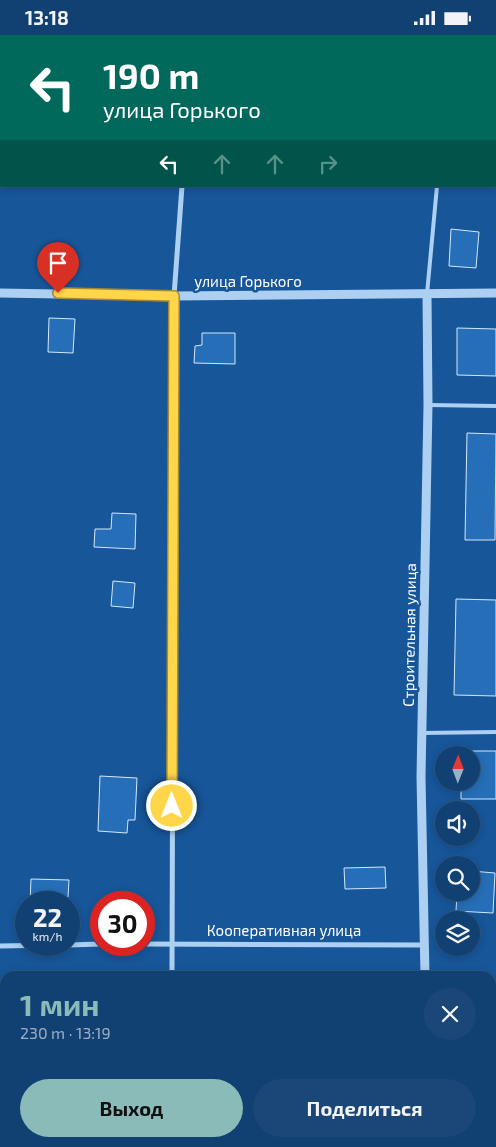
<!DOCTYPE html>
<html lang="ru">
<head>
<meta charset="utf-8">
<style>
	body { margin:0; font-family:"Exo 2",sans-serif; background:#1a4778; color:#f1f3f6; height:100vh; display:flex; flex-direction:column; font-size:19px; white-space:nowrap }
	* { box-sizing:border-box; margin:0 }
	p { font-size:16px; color:#9cafc4 }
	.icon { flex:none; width:28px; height:28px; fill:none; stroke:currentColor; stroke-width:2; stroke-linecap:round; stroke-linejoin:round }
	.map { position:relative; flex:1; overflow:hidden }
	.side { position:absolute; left:0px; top:936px; width:496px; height:176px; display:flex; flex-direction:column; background:#114073; border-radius:15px 15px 0 0; box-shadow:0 2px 8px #0003,0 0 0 1px #305985 }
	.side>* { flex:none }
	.banner { position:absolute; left:0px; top:0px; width:496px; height:152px; box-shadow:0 2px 8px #0003,0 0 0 1px #305985; background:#00695c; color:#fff; overflow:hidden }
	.needle { width:32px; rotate:1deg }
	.fabs { position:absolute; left:435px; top:711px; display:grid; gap:10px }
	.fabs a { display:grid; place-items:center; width:45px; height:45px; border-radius:50%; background:#114073; box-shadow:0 2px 8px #0003,0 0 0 1px #305985; font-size:25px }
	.speed { position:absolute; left:15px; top:856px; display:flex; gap:10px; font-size:25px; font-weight:700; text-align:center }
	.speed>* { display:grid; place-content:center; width:65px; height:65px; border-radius:50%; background:#114073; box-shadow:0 2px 8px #0003,0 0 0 1px #305985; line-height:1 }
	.speed small { font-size:12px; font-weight:400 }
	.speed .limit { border:8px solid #d22; background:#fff; color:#111 }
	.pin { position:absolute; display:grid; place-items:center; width:42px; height:42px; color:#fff; margin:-51px -21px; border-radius:50% 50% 50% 0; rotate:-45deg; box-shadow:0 0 5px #0007 }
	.pin .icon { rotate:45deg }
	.me { position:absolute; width:55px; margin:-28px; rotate:0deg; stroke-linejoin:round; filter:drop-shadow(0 0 4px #0008) }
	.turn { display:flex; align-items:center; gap:18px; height:105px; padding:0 20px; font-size:22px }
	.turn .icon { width:65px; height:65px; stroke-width:2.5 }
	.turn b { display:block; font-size:35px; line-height:42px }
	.lanes { display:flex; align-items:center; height:48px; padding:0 20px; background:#0003; justify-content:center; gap:25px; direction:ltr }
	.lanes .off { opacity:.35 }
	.round { display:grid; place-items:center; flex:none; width:52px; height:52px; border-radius:26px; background:#1a4778 }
	.overview { display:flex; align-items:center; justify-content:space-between; height:85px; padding:0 20px }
	h1 { font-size:30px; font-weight:700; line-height:38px; color:#8bbbb9 }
	.button { display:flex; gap:10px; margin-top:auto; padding:10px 20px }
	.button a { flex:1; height:58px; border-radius:30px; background:#8bbbb9; color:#111; font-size:20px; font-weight:700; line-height:58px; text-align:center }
	.button a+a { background:#1a4778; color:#f1f3f6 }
	.status { display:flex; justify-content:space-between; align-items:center; height:35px; padding:0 25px; background:#114073; direction:ltr }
	.status svg { height:14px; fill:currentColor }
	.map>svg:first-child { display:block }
	.building { fill:#266eb7; stroke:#d3e8fc }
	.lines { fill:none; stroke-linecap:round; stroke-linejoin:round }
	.service { stroke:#accff2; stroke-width:4 }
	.minor { stroke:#accff2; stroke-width:5 }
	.tertiary { stroke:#accff2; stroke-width:9 }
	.route-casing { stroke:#a68a30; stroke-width:12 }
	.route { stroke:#ffd54a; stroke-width:9 }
	.labels { text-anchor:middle; stroke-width:5; stroke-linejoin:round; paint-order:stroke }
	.street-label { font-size:15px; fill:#fff; stroke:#175699 }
</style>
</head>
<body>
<div class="status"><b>13:18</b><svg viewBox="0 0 49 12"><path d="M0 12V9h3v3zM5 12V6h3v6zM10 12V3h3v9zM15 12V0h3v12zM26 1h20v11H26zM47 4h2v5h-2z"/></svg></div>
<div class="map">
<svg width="496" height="1112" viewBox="0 0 496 1112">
	<rect width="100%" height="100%" fill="#175699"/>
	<g class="building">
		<polygon points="451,194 479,197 476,233 449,231"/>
		<polygon points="49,283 75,284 73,318 48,317"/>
		<polygon points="457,293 496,294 496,341 457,340"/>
		<polygon points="202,298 235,298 235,329 194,328 195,311 202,310"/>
		<polygon points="467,398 496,399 495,505 465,505"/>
		<polygon points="112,478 136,479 135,514 94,512 95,494 111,494"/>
		<polygon points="113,546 135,548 133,573 111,571"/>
		<polygon points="456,564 496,565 496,661 454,660"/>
		<polygon points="471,716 496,716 496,764 461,764 461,748 471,748"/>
		<polygon points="100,741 137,743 135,785 128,785 127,798 98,796"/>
		<polygon points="385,832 386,853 345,854 344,833"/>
		<polygon points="471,836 495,838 493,878 456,876 457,858 471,858"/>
		<polygon points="31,844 69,845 68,862 61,861 61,868 30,868"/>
	</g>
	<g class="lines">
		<g class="service">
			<polyline points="450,1 450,0"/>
			<polyline points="427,259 437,151"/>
			<polyline points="428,370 496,371"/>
			<polyline points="421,698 496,697"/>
		</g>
		<g class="minor">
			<polyline points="194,1 194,0"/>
			<polyline points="144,909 424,910"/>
			<polyline points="69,910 101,909"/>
			<polyline points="0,911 56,910"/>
			<polyline points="172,941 174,261 182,151"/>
			<polyline points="172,1108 172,1112"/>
		</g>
		<g class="tertiary">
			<polyline points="0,258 174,261 496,258"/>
			<polyline points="425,941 421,742 428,370 427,260"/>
			<polyline points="428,1108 428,1112"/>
		</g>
	</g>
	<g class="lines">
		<defs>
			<polyline id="route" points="58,258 174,261 172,771"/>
		</defs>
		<use href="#route" class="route-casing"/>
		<use href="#route" class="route"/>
	</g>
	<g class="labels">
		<g class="street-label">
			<text x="248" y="252">улица Горького</text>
			<text transform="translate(410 600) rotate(-89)" y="5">Строительная улица</text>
			<text x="284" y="901">Кооперативная улица</text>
		</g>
	</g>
</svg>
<div class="fabs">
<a><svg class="needle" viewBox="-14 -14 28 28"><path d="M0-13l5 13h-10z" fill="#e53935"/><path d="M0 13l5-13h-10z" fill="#9cafc4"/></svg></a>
<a><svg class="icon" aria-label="sound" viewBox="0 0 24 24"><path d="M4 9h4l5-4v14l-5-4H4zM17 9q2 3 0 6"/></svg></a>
<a><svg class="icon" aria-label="search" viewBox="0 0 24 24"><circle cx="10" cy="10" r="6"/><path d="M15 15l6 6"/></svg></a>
<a><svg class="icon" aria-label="layers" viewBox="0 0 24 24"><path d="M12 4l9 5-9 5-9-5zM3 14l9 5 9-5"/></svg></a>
</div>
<div class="speed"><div>22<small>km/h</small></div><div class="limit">30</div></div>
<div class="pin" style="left:58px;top:258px;background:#d93025"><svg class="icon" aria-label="arrive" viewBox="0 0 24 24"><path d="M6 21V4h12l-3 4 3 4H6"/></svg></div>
<svg class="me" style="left:172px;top:771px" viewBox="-20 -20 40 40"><circle r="17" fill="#ffd54a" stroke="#fff" stroke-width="3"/><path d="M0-11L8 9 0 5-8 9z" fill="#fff"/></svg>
<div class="banner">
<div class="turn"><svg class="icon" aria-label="left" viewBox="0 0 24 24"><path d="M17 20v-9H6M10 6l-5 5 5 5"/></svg><div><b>190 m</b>улица Горького</div></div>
<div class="lanes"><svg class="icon" aria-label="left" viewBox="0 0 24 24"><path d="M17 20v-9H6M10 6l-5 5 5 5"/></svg><svg class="icon off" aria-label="ahead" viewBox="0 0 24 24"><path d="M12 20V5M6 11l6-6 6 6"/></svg><svg class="icon off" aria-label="ahead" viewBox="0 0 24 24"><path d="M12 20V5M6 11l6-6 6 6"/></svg><svg class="icon off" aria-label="right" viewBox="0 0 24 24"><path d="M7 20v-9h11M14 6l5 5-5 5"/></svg></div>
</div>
<section class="side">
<div class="overview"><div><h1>1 мин</h1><p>230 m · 13:19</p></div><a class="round"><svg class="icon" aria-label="close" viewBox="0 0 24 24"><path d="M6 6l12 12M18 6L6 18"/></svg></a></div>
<div class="button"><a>Выход</a><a>Поделиться</a></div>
</section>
</div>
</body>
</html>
